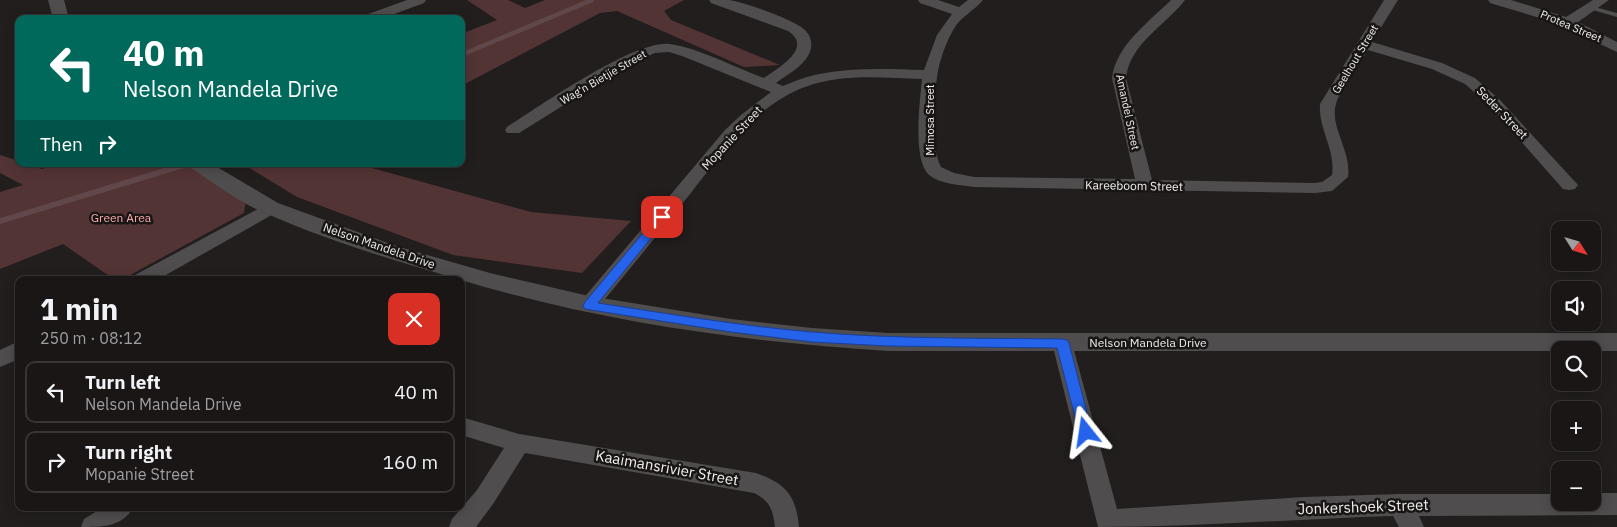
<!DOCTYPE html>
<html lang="en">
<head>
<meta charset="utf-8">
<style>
	body { margin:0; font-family:"IBM Plex Sans",sans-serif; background:#231f1f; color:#f1f3f6; height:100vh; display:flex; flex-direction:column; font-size:19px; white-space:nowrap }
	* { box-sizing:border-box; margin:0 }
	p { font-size:16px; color:#9f9fa1 }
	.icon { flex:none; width:28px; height:28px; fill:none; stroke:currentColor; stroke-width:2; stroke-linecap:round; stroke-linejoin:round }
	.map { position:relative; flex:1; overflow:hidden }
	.drawer { position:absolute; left:15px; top:276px; width:450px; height:235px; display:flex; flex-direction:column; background:#1a1616; border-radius:10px; box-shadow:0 2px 12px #0003,0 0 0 1px #383535 }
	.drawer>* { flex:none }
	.guide { position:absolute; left:15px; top:15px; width:450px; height:152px; border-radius:10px; box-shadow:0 2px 12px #0003,0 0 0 1px #383535; background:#00695c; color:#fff; overflow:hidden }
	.needle { width:32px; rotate:127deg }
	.controls { position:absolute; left:1551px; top:221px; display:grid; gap:10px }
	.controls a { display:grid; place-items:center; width:50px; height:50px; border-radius:10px; background:#1a1616; box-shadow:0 2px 12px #0003,0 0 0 1px #383535; font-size:25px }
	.pin { position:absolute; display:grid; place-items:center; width:42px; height:42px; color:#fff; margin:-21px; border-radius:10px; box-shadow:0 2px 8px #0006 }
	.me { position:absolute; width:55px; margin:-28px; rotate:345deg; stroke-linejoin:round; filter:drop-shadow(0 0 4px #0008) }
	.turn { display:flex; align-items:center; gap:18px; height:105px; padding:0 25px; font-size:22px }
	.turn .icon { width:65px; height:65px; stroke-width:2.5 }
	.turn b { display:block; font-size:35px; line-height:42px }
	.then { display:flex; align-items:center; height:48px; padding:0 25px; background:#0003; gap:10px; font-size:19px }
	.round { display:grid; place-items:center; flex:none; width:52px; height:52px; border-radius:10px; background:#231f1f }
	.head { display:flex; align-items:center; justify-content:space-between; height:85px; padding:0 25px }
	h1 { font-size:30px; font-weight:800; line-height:38px }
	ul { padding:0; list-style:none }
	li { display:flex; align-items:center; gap:15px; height:62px; margin:0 10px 8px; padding:0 15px; border:2px solid #383535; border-radius:10px }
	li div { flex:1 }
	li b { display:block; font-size:19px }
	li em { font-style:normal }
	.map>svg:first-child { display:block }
	.green { fill:#533434 }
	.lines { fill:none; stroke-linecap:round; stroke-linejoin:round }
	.stream-far1 { stroke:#60474a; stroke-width:4.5 }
	.stream { stroke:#60474a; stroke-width:5.5 }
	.service { fill:#4f4d4d; fill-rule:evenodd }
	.minor { fill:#4f4d4d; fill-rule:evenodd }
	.tertiary { fill:#4f4d4d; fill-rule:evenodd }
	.route { fill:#2563eb; stroke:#184099 }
	.labels { text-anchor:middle; stroke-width:5; stroke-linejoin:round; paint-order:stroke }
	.far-street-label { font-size:11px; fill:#f1eeee; stroke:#191515 }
	.street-label { font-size:12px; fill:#f1eeee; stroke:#191515 }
	.park-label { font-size:12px; fill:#fdadad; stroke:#191515 }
	.near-street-label { font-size:15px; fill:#f1eeee; stroke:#191515 }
</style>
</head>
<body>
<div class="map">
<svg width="1617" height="527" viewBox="0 0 1617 527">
	<rect width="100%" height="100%" fill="#221e1e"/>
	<g class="green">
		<polygon points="467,0 508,0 525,8 545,0 684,0 664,11 671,20 780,65 744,67 617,11 600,13 461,86 461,34 497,20"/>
		<polygon points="0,155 19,161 19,164 26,164 42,169 55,164 187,164 246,200 244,213 121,280 115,280 63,244 0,269 0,192 23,185 0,173"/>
		<polygon points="243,164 375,164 372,168 531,212 631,221 582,273 453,255 297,197"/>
	</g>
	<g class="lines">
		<polyline class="stream-far1" points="461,55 592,0"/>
		<polyline class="stream" points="0,221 187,164"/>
		<polygon class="service" points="1591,6 1617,13 1617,17 1589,9 1589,7"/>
		<g class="minor">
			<polygon points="407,0 426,0 424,3 381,19 361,19 363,16"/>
			<path d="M709,0C716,0 723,0 729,0C744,2 795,20 805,30C810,35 812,41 811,48C808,64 788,74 776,83L783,86C828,65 876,69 924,70L937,35L952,14L920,3L918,0H938L959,7L968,0H983C975,10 962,16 955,27C947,40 941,56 938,71C934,93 930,147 941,167L954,173L974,177L1135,179L1112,78C1116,45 1149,22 1171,0H1185C1165,26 1130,43 1126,78L1152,180L1315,183L1322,182L1332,175C1336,150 1318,129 1320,104L1384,0H1398L1372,42L1442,63L1475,78L1500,100L1578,185L1575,189L1569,190L1563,189L1490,106L1465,84L1432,69L1368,50C1360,63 1339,92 1336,104C1329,126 1352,152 1348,177L1332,191L1315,193L974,187C960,185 940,184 929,175C912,159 920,101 922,79C884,78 842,73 805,87C751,107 717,161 682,204C654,239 625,275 596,310L589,312L582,310L579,305L582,300L725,130L741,115L771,92L682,56L669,52L655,53L630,64L519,133H507L505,130L507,127C540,106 635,39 670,44C699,48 736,68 764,78C778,68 814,48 788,31L711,3Z"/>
			<polygon points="1488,0 1511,0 1566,17 1593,0 1609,0 1578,22 1617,42 1617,52 1553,22 1490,3"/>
			<polygon points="271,202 277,204 280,208 277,212 157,280 132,280 135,275"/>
			<path d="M1062,335L1069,338L1072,343L1117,509L1303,497L1400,494H1560V502H1592V493H1617V515L1419,516L1424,527H1399L1393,516C1295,519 1196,527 1098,527L1052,343L1055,338Z"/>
			<polygon points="19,341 19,359 0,367 0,350"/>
			<path d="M461,417L519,434L756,473C786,484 796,495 799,527H775C773,510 770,501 754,493L525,453L493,504L476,527H449L452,519L477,490L504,448L461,435Z"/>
			<path d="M102,508H133C122,527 102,527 81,527L84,519Z"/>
		</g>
		<g class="tertiary">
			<polygon points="48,0 64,0 69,19 53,19"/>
			<path d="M188,164H212L278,203L396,246L490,273L589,296L731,319L812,328L888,333H1617V351H888C744,342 600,322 461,280C396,261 328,241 265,213C240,203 214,183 191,168Z"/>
		</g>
	</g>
	<path class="route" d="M662,213L666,214L668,217L666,220L598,303C670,314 741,326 812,332C895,339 979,338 1062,339L1067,340L1069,343L1092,432L1090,436L1086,438L1081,436L1079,432L1057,348L888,346L812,342L731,332L585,309L583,306L585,302L659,214Z"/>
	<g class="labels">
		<g class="far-street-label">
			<text transform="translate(1571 26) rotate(23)" y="4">Protea Street</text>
			<text transform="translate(1355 59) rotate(-59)" y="4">Geelhout Street</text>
			<text transform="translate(603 77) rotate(-30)" y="4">Wag'n Bietjie Street</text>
			<text transform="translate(1128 112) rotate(78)" y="4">Amandel Street</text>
			<text transform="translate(930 120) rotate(-90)" y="4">Mimosa Street</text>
		</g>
		<g class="street-label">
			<text transform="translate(1502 113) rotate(46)" y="4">Seder Street</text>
			<text transform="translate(732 138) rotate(-47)" y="4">Mopanie Street</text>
			<text transform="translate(1134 186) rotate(1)" y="4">Kareeboom Street</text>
			<text transform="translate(379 246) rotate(19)" y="4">Nelson Mandela Drive</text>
			<text x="1148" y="347">Nelson Mandela Drive</text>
		</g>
		<g class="park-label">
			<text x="121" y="222">Green Area</text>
		</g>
		<g class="near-street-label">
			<text transform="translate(667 468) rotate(10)" y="5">Kaaimansrivier Street</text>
			<text transform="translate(1363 507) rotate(-2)" y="5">Jonkershoek Street</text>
		</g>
	</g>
</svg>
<div class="controls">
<a><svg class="needle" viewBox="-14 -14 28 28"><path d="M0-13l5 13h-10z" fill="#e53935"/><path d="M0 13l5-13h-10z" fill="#9f9fa1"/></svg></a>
<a><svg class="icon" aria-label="sound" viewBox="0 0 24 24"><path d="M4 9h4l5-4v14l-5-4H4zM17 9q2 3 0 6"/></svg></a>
<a><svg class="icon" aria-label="search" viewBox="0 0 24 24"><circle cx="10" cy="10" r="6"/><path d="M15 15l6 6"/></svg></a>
<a>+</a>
<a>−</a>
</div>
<div class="pin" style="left:662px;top:217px;background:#d93025"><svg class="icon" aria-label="arrive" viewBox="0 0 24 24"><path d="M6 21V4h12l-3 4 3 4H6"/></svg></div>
<svg class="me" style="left:1086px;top:432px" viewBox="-20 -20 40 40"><path d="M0-17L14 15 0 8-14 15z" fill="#2563eb" stroke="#fff" stroke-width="4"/></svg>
<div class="guide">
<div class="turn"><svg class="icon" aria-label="left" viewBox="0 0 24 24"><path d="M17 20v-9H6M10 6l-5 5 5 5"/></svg><div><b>40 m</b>Nelson Mandela Drive</div></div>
<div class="then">Then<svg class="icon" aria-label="right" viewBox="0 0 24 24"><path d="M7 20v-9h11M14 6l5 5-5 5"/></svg></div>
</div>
<section class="drawer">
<div class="head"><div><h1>1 min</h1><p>250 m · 08:12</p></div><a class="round" style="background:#d93025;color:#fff"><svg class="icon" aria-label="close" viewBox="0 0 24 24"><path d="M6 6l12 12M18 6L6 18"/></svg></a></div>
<ul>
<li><svg class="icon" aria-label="left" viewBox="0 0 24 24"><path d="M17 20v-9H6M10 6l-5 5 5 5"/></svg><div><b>Turn left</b><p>Nelson Mandela Drive</p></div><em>40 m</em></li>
<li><svg class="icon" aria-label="right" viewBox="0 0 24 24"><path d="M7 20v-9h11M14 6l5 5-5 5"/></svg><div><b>Turn right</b><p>Mopanie Street</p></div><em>160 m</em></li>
</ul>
</section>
</div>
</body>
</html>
